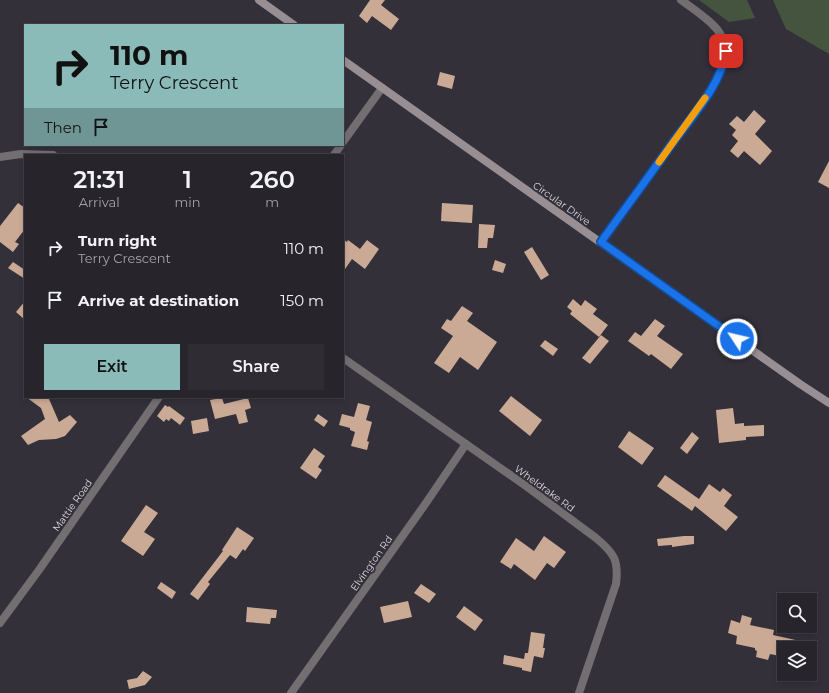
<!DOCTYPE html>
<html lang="en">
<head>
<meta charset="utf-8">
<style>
	body { margin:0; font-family:Montserrat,sans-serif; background:#2f2c34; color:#f1f3f6; height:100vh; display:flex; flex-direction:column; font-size:15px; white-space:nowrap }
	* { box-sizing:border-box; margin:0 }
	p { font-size:13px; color:#a4a4a9 }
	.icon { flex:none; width:22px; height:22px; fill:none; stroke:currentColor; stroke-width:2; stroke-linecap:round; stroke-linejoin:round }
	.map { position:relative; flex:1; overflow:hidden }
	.details { position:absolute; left:24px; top:154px; width:320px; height:244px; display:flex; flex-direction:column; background:#27242c; border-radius:0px; box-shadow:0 2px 6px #0003,0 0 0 1px #434148 }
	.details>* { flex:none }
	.banner { position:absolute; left:24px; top:24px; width:320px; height:122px; border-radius:0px; box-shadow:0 2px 6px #0003,0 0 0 1px #434148; background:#8bbbb9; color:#111; overflow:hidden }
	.buttons { position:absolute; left:777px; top:593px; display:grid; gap:8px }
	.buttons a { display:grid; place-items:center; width:40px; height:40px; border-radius:0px; background:#27242c; box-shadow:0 2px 6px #0003,0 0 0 1px #434148; font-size:20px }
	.pin { position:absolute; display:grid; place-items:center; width:34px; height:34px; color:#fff; margin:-17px; border-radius:8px; box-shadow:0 2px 6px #0006 }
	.me { position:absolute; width:44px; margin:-22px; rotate:305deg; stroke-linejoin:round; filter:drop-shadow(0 0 3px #0008) }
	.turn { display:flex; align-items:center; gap:14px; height:84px; padding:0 20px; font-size:18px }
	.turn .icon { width:52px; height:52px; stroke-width:2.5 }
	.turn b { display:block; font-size:28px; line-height:34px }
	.then { display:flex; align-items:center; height:38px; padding:0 20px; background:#0003; gap:8px; font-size:15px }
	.eta { display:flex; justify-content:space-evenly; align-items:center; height:68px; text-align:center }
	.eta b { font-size:24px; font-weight:600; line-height:28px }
	.cta { display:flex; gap:8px; margin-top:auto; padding:8px 20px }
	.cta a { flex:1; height:46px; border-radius:0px; background:#8bbbb9; color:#111; font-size:16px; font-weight:600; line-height:46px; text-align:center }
	.cta a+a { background:#2f2c34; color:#f1f3f6 }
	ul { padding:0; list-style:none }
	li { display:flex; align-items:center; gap:12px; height:52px; padding:0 20px }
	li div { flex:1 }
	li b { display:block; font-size:15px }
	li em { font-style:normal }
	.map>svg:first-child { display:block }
	.green { fill:#44543e }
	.building { fill:#cbaa95 }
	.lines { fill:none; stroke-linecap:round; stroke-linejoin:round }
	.street { stroke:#736e71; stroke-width:8 }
	.secondary { stroke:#988f94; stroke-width:8 }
	.route-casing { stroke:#114b97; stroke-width:10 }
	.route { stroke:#1a73e8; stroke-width:7 }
	.slow { stroke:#f59e0b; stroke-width:7 }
	.labels { text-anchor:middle; stroke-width:4; stroke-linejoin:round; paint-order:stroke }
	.street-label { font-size:10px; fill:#dad8de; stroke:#34303a }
</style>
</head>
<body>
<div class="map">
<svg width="829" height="693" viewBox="0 0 829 693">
	<rect width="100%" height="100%" fill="#34303a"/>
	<g class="green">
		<polygon points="699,0 747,0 755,18 729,22"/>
		<polygon points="773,0 829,0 829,54 786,29"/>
	</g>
	<g class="building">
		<polygon points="370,0 385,0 381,5 399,19 391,30 372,16 367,23 359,16"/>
		<polygon points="440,72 455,76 452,89 437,85"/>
		<polygon points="754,110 766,121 755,134 772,151 760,165 744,151 738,158 730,151 738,141 732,135 736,130 729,124 737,116 744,122"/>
		<polygon points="829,161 829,188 818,182"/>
		<polygon points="18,203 25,208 25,229 15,242 19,244 13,252 0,242 0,226"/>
		<polygon points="442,203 473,205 472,223 441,221"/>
		<polygon points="479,224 495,225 493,238 488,238 487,248 478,248"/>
		<polygon points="343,239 347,242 348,240 360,249 367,240 379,249 365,269 352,259 343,272"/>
		<polygon points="532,247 549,275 541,280 524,252"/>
		<polygon points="495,260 506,264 503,273 492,270"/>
		<polygon points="13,262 25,270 25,279 8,268"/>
		<polygon points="573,299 581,306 585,300 597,309 593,314 608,325 599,337 570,314 572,311 567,307"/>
		<polygon points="25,301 25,320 16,312"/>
		<polygon points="462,306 473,313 467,321 497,342 478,370 460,357 449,373 434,363 453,336 441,328 447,319 451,321"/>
		<polygon points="655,319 665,326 657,336 683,354 671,369 651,354 649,356 628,341 635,332 641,336"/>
		<polygon points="601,335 609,341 590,364 582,358"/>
		<polygon points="545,340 558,349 553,356 540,346"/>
		<polygon points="511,396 542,420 530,436 499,411"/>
		<polygon points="26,397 46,397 49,399 59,422 70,415 77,422 65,436 56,439 39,440 28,445 21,436 45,419 41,408"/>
		<polygon points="222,398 224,404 248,398 251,408 245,410 248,422 239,424 236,414 215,419 210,400"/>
		<polygon points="358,403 370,406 366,420 372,422 367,441 369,442 367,450 351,446 355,432 350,430 350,428 339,425 342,414 354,417"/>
		<polygon points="165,405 168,407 169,406 185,418 180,425 171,418 169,421 166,419 164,422 157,416"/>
		<polygon points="733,408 735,424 744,423 744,426 764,425 764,436 746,437 746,440 719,443 716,410"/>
		<polygon points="318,414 328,421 324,427 314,420"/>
		<polygon points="207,418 209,431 193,434 191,421"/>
		<polygon points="629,431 654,448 642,465 618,447"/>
		<polygon points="692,432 699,438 687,454 680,448"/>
		<polygon points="314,448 325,456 318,467 322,470 316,479 300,468"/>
		<polygon points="665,475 699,499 709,484 720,492 723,488 732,495 724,506 738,517 726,531 695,506 692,511 657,486"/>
		<polygon points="146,505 158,513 144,532 155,539 143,556 121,541"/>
		<polygon points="237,527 254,538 245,551 243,549 236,559 230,555 208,582 210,584 198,600 190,594 223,551 222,550"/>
		<polygon points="544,536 566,552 554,568 547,563 535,580 514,564 511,569 500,562 516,538 534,551"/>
		<polygon points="684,536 694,536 694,544 672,547 672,545 658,546 657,539"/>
		<polygon points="161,582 176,592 172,599 157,588"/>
		<polygon points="421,584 436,594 429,603 414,593"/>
		<polygon points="408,601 412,617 384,623 380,607"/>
		<polygon points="464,606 483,620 475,631 456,617"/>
		<polygon points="247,607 277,610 276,618 271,618 270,624 246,622"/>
		<polygon points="742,615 752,618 750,625 774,630 773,635 800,641 798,648 784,648 784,657 770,654 768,660 756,657 757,651 755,650 755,648 736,644 737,636 728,633 731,620 740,623"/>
		<polygon points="531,632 545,634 543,648 545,648 543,658 534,656 531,672 522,670 522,668 503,664 504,655 524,659 525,653 528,653"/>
		<polygon points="143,671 152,677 145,685 129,689 127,680 137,678"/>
	</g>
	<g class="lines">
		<g class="street">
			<polyline points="343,142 382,88"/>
			<polyline points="334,155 341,145"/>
			<polyline points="0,157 21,154 53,155"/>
			<path d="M601,242L702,103C718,77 740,49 711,23C701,14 691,7 681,0"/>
			<path d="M343,358L526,486L596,538C614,553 619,560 616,584L579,693"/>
			<polyline points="0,623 39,570 159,397"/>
			<polyline points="291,693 426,503 466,444"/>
		</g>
		<g class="secondary">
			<polyline points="259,0 294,25"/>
			<polyline points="343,60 800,384 829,403"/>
		</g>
	</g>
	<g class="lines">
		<defs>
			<path id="route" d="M726,51C722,84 690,119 671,145C648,178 624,210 601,242L737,339"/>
		</defs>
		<use href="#route" class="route-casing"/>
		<use href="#route" class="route"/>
		<polyline class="slow" points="659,162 705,98"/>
	</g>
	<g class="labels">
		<g class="street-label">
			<text transform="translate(562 203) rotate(35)" y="4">Circular Drive</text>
			<text transform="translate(545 488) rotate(36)" y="4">Wheldrake Rd</text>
			<text transform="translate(72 505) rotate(-55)" y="4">Mattie Road</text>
			<text transform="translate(371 563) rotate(-55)" y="4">Elvington Rd</text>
		</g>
	</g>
</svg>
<div class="buttons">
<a><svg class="icon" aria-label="search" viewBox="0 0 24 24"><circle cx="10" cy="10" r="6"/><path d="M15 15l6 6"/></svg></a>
<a><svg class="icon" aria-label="layers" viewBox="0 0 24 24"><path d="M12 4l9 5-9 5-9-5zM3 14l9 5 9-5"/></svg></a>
</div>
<div class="pin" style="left:726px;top:51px;background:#d93025"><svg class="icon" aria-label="arrive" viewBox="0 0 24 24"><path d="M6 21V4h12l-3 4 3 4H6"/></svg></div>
<svg class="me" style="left:737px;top:339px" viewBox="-20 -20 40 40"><circle r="17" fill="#1a73e8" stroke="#fff" stroke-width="3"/><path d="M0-11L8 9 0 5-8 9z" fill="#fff"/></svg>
<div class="banner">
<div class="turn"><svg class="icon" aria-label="right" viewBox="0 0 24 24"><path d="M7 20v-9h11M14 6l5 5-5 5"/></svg><div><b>110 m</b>Terry Crescent</div></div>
<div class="then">Then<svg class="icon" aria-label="arrive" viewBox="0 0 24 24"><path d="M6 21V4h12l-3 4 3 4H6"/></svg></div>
</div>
<section class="details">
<div class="eta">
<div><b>21:31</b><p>Arrival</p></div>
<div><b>1</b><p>min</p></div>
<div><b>260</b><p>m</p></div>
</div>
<ul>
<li><svg class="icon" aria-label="right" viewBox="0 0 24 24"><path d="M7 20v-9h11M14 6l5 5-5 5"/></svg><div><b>Turn right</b><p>Terry Crescent</p></div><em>110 m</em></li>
<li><svg class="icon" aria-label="arrive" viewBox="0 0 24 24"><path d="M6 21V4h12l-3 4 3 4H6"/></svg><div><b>Arrive at destination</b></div><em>150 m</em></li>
</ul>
<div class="cta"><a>Exit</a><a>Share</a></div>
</section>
</div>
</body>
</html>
